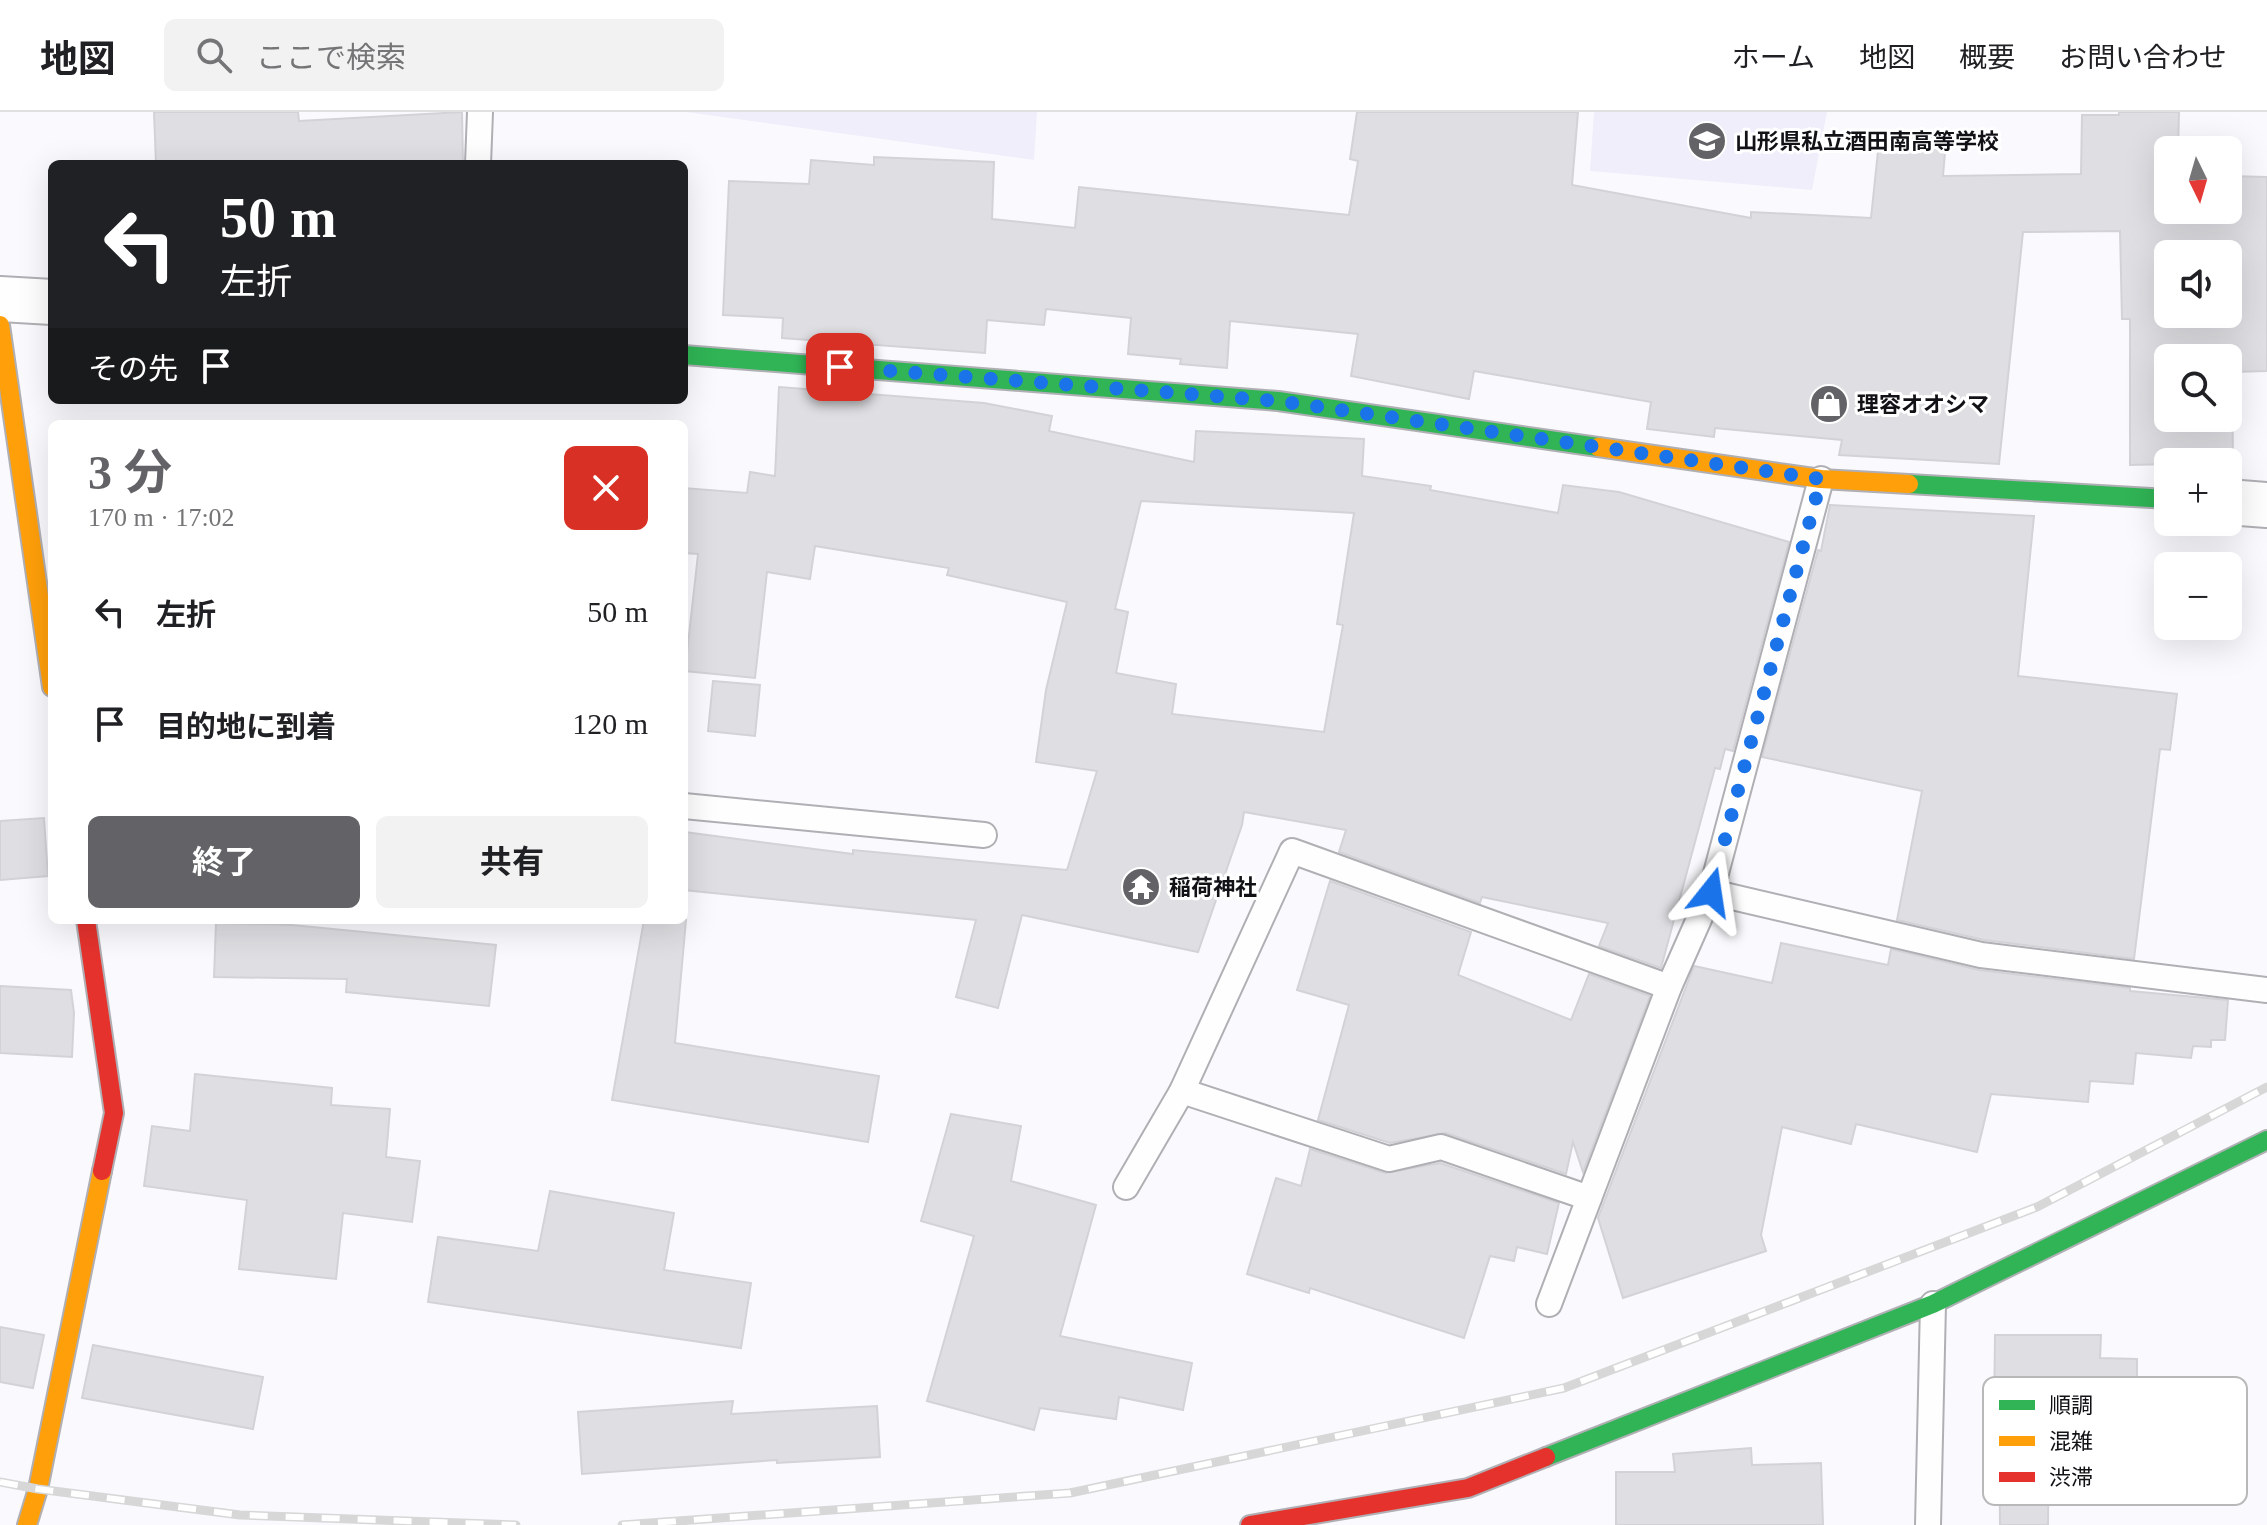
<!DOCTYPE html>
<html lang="ja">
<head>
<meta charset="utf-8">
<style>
	body { margin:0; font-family:"Times New Roman","Noto Sans JP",serif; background:#f2f2f2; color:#202124; height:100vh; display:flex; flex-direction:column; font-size:30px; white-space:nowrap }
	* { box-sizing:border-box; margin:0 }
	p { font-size:26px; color:#757577 }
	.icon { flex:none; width:44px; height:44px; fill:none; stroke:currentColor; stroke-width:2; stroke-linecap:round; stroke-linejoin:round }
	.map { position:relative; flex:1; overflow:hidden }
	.sheet { position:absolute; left:48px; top:308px; width:640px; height:504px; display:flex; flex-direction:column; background:#fff; border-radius:12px; box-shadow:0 8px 32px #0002 }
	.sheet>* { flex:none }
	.hud { position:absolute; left:48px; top:48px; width:640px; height:244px; border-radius:12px; box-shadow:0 8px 32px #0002; background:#202124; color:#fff; overflow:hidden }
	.needle { width:52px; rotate:175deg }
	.fabs { position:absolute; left:2154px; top:24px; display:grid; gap:16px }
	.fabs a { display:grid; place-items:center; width:88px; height:88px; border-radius:12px; background:#fff; box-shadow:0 8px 32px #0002; font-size:40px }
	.pin { position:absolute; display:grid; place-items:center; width:68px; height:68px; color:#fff; margin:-34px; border-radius:16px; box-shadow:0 4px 12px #0006 }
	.me { position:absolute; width:88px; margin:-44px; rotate:15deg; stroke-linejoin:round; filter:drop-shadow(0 0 6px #0008) }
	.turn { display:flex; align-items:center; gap:28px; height:168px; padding:0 40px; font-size:36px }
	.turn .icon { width:104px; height:104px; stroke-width:2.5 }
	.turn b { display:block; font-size:56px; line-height:68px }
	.then { display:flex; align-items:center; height:76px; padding:0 40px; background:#0003; gap:16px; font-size:30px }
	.round { display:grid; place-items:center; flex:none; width:84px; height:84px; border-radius:12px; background:#f2f2f2 }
	.headline { display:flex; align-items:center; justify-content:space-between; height:136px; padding:0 40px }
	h1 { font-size:48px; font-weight:700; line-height:60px; color:#636367 }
	.cta { display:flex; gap:16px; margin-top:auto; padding:16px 40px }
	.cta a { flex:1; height:92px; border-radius:12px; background:#636367; color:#fff; font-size:32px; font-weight:700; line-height:92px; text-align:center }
	.cta a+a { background:#f2f2f2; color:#202124 }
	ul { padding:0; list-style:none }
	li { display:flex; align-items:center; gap:24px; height:112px; padding:0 40px }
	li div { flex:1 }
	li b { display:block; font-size:30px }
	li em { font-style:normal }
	header { display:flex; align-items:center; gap:48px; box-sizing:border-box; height:112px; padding:0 40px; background:#fff; border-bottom:2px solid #e0e0e0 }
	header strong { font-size:38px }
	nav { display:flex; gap:44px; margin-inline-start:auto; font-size:28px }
	.search { width:560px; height:72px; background:#f2f2f2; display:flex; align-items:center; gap:20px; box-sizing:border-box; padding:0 28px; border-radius:12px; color:#757577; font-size:30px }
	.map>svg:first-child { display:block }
	.built { fill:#efeefa }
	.building { fill:#dfdfe3; stroke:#d3d3d7; stroke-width:2; fill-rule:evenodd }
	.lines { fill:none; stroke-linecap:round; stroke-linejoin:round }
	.lane-casing { stroke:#b0afb4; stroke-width:28 }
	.street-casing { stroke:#b0afb4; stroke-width:48 }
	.fast-casing { stroke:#b0afb4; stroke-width:22 }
	.slow-casing { stroke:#b0afb4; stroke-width:22 }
	.jam-casing { stroke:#b0afb4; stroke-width:22 }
	.lane { stroke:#fefeff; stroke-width:24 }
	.street { stroke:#fefeff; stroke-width:44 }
	.fast { stroke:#30b455; stroke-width:18 }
	.slow { stroke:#ff9f0a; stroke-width:18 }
	.jam { stroke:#e5322d; stroke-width:18 }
	.rail-casing { stroke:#d7d7d8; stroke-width:9 }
	.rail { stroke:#fff; stroke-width:6; stroke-dasharray:18; stroke-linecap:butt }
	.route { stroke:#1a73e8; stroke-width:14; stroke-dasharray:0 25.2 }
	.labels { text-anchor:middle; stroke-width:6; stroke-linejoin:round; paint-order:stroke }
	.poi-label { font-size:22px; font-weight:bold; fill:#121116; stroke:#fff; text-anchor:start }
	.key { fill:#fff; stroke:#b8b8b9; stroke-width:2 }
	.key-label { font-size:22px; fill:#121116 }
</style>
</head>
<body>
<header>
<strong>地図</strong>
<div class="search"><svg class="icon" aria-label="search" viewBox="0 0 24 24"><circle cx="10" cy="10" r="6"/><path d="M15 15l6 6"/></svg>ここで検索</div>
<nav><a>ホーム</a><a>地図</a><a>概要</a><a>お問い合わせ</a></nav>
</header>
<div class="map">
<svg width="2267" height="1413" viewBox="0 0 2267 1413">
	<rect width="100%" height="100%" fill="#fafafe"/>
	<g class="built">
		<polygon points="686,0 1037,0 1034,48"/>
		<polygon points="1594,0 1827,0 1812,78 1590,59"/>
	</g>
	<g class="building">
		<polygon points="154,0 298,0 299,9 462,0 463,52 156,52"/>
		<path d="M1357,0H1578L1572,73L1751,106V100L1871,106L1880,20L1946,28L1943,64L2081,62L2082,3H2119V0H2179L2178,38H2168V98H2228V64L2267,65V259L2232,260L2233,351L2168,350V352L2130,353V207H2122L2120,119L2023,120L1999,352L1839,343L1842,328L1715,316L1714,325L1647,317L1651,290L1474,259L1469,287L1351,264L1358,222L1230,209L1227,256L1180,252L1181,247L1128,242L1131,206L1046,197L1044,213L987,208L985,241L782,226L783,206L723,203L729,69L809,72L811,48L874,53V45L994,50L992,107L1075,116L1079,75L1349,103L1358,49L1350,47ZM2168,142H2228V202H2168ZM2168,246H2228V306H2168Z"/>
		<path d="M779,275L984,291L1052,304L1049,319L1194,350L1196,319L1364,327L1362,364L1431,374L1430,378L1558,401L1563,373L1619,380L1789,430L1733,639L1725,637L1720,657L1715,656L1661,856L1599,834L1608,811L1482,785L1480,791L1339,740L1346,718L1244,700L1242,713L1198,840L1022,803L998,896L956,885L976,808L684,778V720L853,742V738L1067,758L1097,659L1036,650L1046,578L1067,490L947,463L949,456L815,434L810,467L767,460L755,566L685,559L698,442L684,441V376L747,381L750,360L775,364ZM1141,389L1354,401L1337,512L1343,513L1324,620L1172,602L1176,572L1116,561L1128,500L1115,497Z"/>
		<polygon points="1830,393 2034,404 2018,564 2177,582 2170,638 2160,637 2134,847 1984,828 1897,808 1922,679 1762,645 1818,438 1821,439"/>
		<polygon points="713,569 760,573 755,624 708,619"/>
		<polygon points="44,706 48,764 0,768 0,709"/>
		<polygon points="1330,769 1471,820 1458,863 1571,908 1589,862 1650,884 1583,1060 1573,1030 1566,1062 1446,1021 1390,1031 1318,1008 1349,893 1297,878"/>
		<polygon points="644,808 686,808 675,931 879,964 868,1030 612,988"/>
		<polygon points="216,811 292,813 496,833 489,894 346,880 347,867 214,865"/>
		<polygon points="1781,831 1888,853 1891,837 1979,858 2130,876 2130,879 2228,888 2225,928 2211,928 2211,935 2193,934 2191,946 2136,941 2133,972 2090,969 2088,990 1991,982 1977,1040 1856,1012 1851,1032 1782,1015 1761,1123 1766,1139 1623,1186 1598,1106 1694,854 1772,871"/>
		<polygon points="0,874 71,878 74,901 72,945 0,941"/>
		<polygon points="195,962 332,976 331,993 390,997 386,1045 420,1049 412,1110 343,1101 336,1167 239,1157 247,1088 144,1074 152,1014 190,1019"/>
		<polygon points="951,1002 1021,1014 1011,1069 1096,1093 1060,1224 1192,1251 1183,1298 1119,1285 1116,1307 1040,1296 1034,1318 927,1289 974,1124 921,1109"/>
		<polygon points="1310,1037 1385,1061 1440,1051 1559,1091 1547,1142 1517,1135 1514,1149 1490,1144 1464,1226 1310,1176 1309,1181 1247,1162 1276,1066 1301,1074"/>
		<polygon points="550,1079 674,1101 664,1158 751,1171 741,1236 428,1190 438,1125 538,1139"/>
		<polygon points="0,1215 44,1223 33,1276 0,1270"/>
		<polygon points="1995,1223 2101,1223 2100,1246 2137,1247 2137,1306 2049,1306 2048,1413 2000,1413 1999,1306 1994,1306"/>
		<polygon points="93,1233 263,1265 253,1317 82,1286"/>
		<polygon points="733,1289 731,1302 877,1294 880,1345 777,1351 777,1348 582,1362 578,1300"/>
		<polygon points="1751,1336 1752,1353 1821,1351 1823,1413 1616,1413 1616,1360 1675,1360 1673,1342"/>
	</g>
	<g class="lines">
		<defs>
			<g id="lane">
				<polyline points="478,52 480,0"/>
				<polyline points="684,694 984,723"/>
				<polyline points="1711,780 1981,843 2267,878"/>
				<polyline points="1182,979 1389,1047 1441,1035 1589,1086"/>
				<polyline points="1126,1075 1182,979 1292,739 1669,875"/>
				<polyline points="1549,1192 1669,875 1711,780 1821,367"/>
				<polyline points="1928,1413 1933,1192"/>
			</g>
			<g id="street">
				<polyline points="0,187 52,190"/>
				<polyline points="2228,390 2267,393"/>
			</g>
			<g id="fast">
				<polyline points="684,243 1278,289 1598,335"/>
				<polyline points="1909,372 2168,387"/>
				<polyline points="1546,1345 1933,1192 2267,1028"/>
			</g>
			<g id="slow">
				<polyline points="0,213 52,575"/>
				<polyline points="1598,335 1821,367 1909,372"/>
				<polyline points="27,1413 38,1377 102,1059"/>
			</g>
			<g id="jam">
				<polyline points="86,808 114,1001 102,1059"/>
				<polyline points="1250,1413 1468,1376 1546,1345"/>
			</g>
		</defs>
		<use href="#lane" class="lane-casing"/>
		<use href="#street" class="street-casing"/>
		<use href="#fast" class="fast-casing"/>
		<use href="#slow" class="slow-casing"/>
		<use href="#jam" class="jam-casing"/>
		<use href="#lane" class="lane"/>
		<use href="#street" class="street"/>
		<use href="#fast" class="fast"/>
		<use href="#slow" class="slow"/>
		<use href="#jam" class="jam"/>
		<defs>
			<g id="rail">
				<polyline points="0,1370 38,1377 240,1403 516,1413"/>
				<polyline points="622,1413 1070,1381 1564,1276 2037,1095 2267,975"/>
			</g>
		</defs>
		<use href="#rail" class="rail-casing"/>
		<use href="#rail" class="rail"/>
	</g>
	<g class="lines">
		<polyline class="route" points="840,255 1278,289 1821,367 1711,780"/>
	</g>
	<defs>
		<symbol id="school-disc" viewBox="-11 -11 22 22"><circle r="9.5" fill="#636367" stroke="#fff"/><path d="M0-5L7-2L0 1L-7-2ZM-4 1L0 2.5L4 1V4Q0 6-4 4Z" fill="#fff"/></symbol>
		<symbol id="shop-disc" viewBox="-11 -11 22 22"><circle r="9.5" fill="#636367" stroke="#fff"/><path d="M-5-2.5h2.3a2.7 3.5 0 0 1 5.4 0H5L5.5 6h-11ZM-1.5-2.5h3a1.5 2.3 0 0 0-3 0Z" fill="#fff"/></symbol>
		<symbol id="temple-disc" viewBox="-11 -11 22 22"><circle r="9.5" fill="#636367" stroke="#fff"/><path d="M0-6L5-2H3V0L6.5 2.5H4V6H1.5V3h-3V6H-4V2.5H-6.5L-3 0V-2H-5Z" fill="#fff"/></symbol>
	</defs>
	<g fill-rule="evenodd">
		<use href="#school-disc" x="1685" y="7" width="44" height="44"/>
		<use href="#shop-disc" x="1807" y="270" width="44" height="44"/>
		<use href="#temple-disc" x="1119" y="753" width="44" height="44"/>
	</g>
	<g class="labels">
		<g class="poi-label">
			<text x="1735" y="37">山形県私立酒田南高等学校</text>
			<text x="1857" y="300">理容オオシマ</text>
			<text x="1169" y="783">稲荷神社</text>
		</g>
	</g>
	<rect x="1983" y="1265" width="264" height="128" rx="12" class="key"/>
	<rect x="1999" y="1288" width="36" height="10" fill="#30b455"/>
	<rect x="1999" y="1324" width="36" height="10" fill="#ff9f0a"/>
	<rect x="1999" y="1360" width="36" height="10" fill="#e5322d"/>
	<g class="key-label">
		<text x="2049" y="1301">順調</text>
		<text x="2049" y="1337">混雑</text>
		<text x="2049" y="1373">渋滞</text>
	</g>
</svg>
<div class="fabs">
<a><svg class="needle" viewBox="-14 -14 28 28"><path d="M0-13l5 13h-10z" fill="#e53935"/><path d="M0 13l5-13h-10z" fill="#757577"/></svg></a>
<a><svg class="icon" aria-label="sound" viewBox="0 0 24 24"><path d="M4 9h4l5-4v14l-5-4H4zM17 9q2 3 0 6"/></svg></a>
<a><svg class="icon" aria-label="search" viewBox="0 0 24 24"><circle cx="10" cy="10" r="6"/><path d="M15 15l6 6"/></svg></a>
<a>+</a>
<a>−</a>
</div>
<div class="pin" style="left:840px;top:255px;background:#d93025"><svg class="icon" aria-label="arrive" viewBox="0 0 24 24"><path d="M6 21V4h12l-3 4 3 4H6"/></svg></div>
<svg class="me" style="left:1711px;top:780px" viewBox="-20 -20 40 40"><path d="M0-17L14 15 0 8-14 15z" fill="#1a73e8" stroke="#fff" stroke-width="4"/></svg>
<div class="hud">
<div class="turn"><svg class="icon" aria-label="left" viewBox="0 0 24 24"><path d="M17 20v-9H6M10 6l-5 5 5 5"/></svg><div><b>50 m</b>左折</div></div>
<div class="then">その先<svg class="icon" aria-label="arrive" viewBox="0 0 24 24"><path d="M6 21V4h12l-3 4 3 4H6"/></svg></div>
</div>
<section class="sheet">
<div class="headline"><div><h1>3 分</h1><p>170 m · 17:02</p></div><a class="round" style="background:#d93025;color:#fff"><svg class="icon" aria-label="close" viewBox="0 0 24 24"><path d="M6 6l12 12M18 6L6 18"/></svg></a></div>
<ul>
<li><svg class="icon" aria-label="left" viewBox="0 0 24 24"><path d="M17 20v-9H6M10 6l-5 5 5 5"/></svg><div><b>左折</b></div><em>50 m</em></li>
<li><svg class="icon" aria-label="arrive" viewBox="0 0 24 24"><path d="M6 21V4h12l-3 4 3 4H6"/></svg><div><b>目的地に到着</b></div><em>120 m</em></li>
</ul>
<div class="cta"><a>終了</a><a>共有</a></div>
</section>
</div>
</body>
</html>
